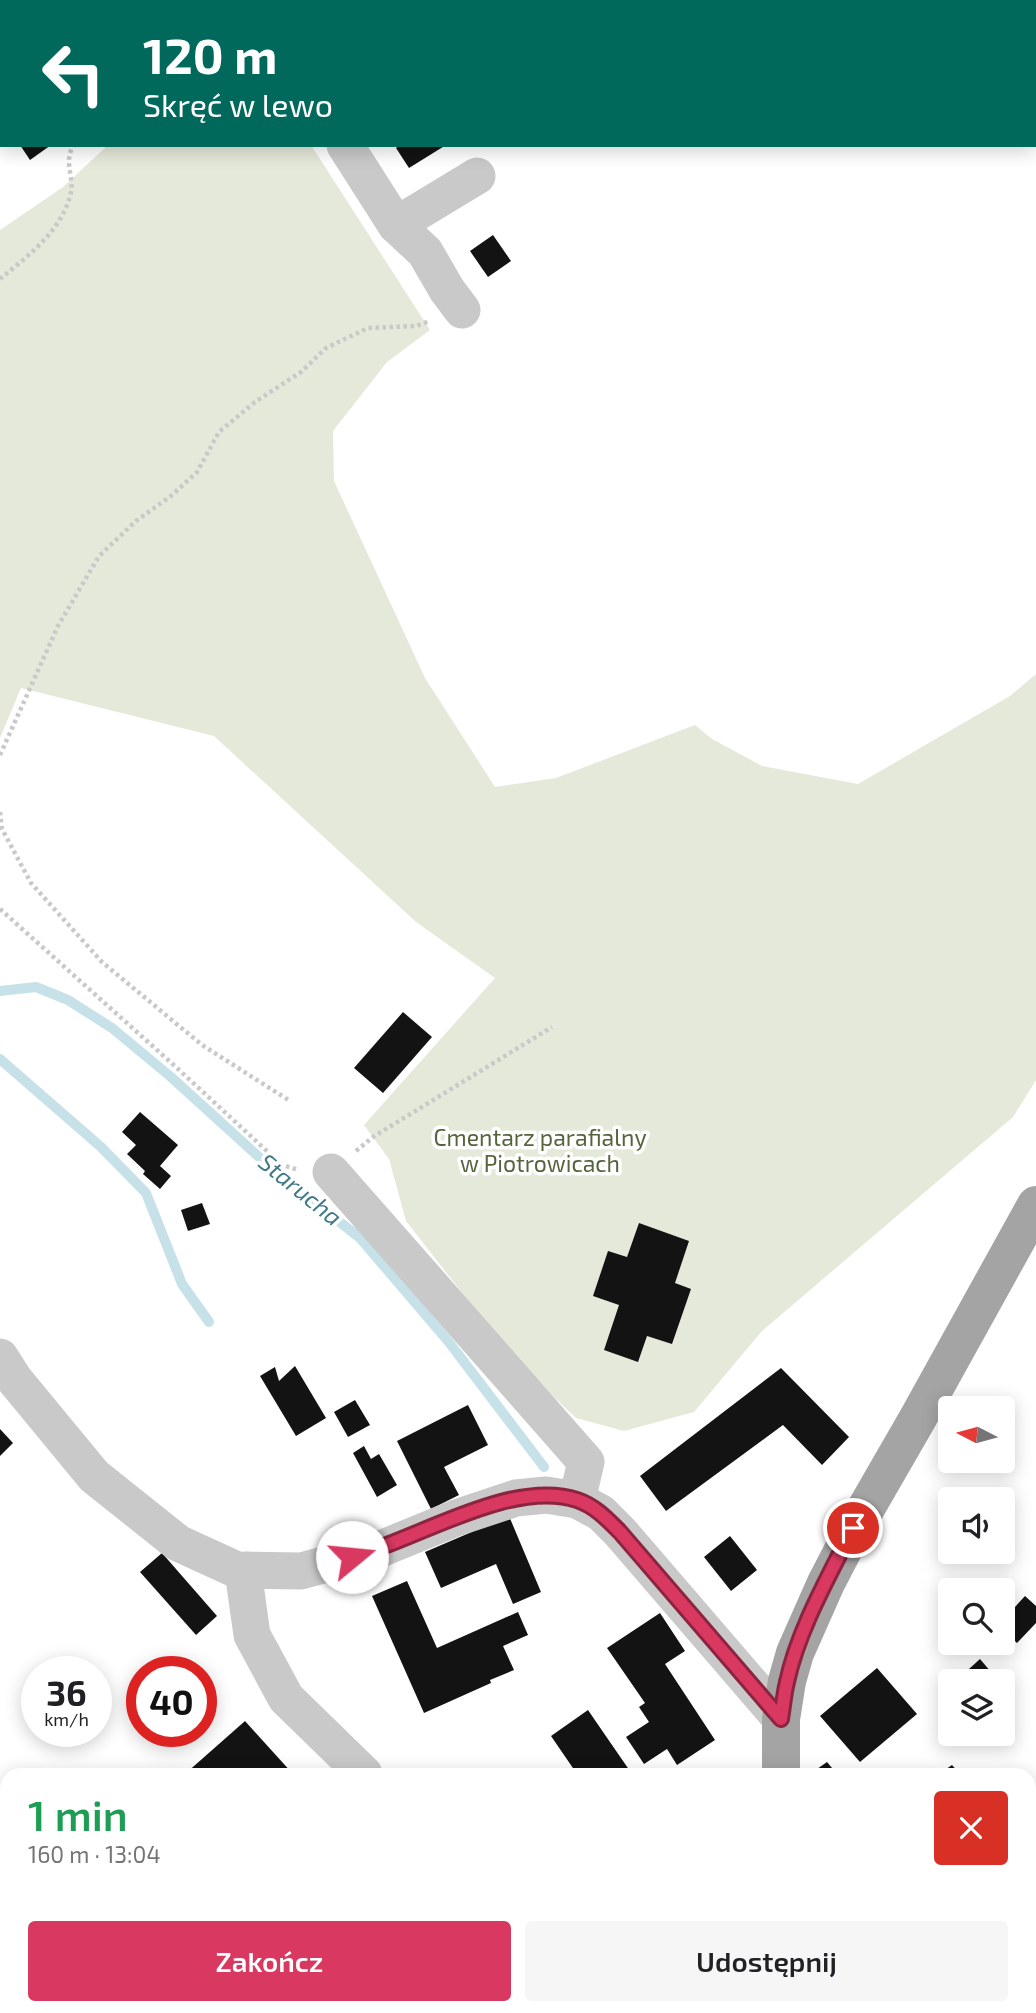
<!DOCTYPE html>
<html lang="pl">
<head>
<meta charset="utf-8">
<style>
	body { margin:0; font-family:"Exo 2",sans-serif; background:#f6f6f6; color:#202124; height:100vh; display:flex; flex-direction:column; font-size:26px; white-space:nowrap }
	* { box-sizing:border-box; margin:0 }
	p { font-size:23px; color:#757577 }
	.icon { flex:none; width:38px; height:38px; fill:none; stroke:currentColor; stroke-width:2; stroke-linecap:round; stroke-linejoin:round }
	.map { position:relative; flex:1; overflow:hidden }
	.panel { position:absolute; left:0px; top:1768px; width:1036px; height:247px; display:flex; flex-direction:column; background:#fff; border-radius:21px 21px 0 0; box-shadow:0 4px 18px #0003 }
	.panel>* { flex:none }
	.banner { position:absolute; left:0px; top:0px; width:1036px; height:147px; box-shadow:0 4px 18px #0003; background:#00695c; color:#fff; overflow:hidden }
	.needle { width:46px; rotate:276deg }
	.tools { position:absolute; left:938px; top:1396px; display:grid; gap:14px }
	.tools a { display:grid; place-items:center; width:77px; height:77px; border-radius:7px; background:#fff; box-shadow:0 4px 18px #0003; font-size:35px }
	.speed { position:absolute; left:21px; top:1656px; display:flex; gap:14px; font-size:35px; font-weight:700; text-align:center }
	.speed>* { display:grid; place-content:center; width:91px; height:91px; border-radius:50%; background:#fff; box-shadow:0 4px 18px #0003; line-height:1 }
	.speed small { font-size:18px; font-weight:400 }
	.speed .limit { border:10px solid #d22; background:#fff; color:#111 }
	.pin { position:absolute; display:grid; place-items:center; width:60px; height:60px; color:#fff; margin:-30px; border:4px solid #fff; border-radius:50%; box-shadow:0 2px 7px #0007 }
	.me { position:absolute; width:77px; margin:-38px; rotate:73deg; stroke-linejoin:round; filter:drop-shadow(0 0 5px #0008) }
	.turn { display:flex; align-items:center; gap:24px; height:147px; padding:0 28px; font-size:32px }
	.turn .icon { width:91px; height:91px; stroke-width:2.5 }
	.turn b { display:block; font-size:49px; line-height:60px }
	.round { display:grid; place-items:center; flex:none; width:74px; height:74px; border-radius:7px; background:#f6f6f6 }
	.headline { display:flex; align-items:center; justify-content:space-between; height:119px; padding:0 28px }
	h1 { font-size:42px; font-weight:600; line-height:52px; color:#1e9e55 }
	.cta { display:flex; gap:14px; margin-top:auto; padding:14px 28px }
	.cta a { flex:1; height:80px; border-radius:7px; background:#d93861; color:#fff; font-size:28px; font-weight:600; line-height:80px; text-align:center }
	.cta a+a { background:#f6f6f6; color:#202124 }
	.map>svg:first-child { display:block }
	.green { fill:#e5e9da }
	.lines { fill:none; stroke-linecap:round; stroke-linejoin:round }
	.stream { stroke:#c7e1e8; stroke-width:10 }
	.building { fill:#131313 }
	.path { stroke:#c9c9c9; stroke-width:4.5; stroke-dasharray:3.5 3.5; stroke-linecap:butt }
	.minor { stroke:#c9c9c9; stroke-width:37 }
	.major { stroke:#a4a4a4; stroke-width:38 }
	.route-casing { stroke:#8d243f; stroke-width:18 }
	.route { stroke:#d93861; stroke-width:12 }
	.labels { text-anchor:middle; stroke-width:7; stroke-linejoin:round; paint-order:stroke }
	.park-label { font-size:23px; fill:#56643d; stroke:#fff }
	.water-label { font-size:24px; font-style:italic; fill:#407988; stroke:#fff }
</style>
</head>
<body>
<div class="map">
<svg width="1036" height="2013" viewBox="0 0 1036 2013">
	<rect width="100%" height="100%" fill="#fff"/>
	<polygon class="green" points="108,145 311,145 430,330 387,362 333,431 334,481 425,678 495,787 556,778 695,725 712,739 762,766 858,784 1010,696 1036,674 1036,1080 1013,1117 762,1331 694,1412 624,1431 576,1418 513,1358 406,1221 389,1159 364,1125 495,978 416,922 214,736 21,688 0,738 0,230 63,187"/>
	<g class="lines">
		<g class="stream">
			<polyline points="0,991 36,987 68,1000 112,1028 171,1077 270,1167 360,1238 448,1341 544,1467"/>
			<polyline points="0,1059 101,1147 146,1193 182,1284 209,1322"/>
			<polyline points="1029,1959 1036,1955"/>
			<polyline points="829,2007 832,2013"/>
		</g>
	</g>
	<g class="building">
		<polygon points="20,145 51,145 30,160"/>
		<polygon points="400,145 446,145 409,168 396,148"/>
		<polygon points="493,235 511,261 488,277 470,251"/>
		<polygon points="403,1012 432,1037 383,1093 354,1068"/>
		<polygon points="140,1112 178,1145 160,1166 171,1176 160,1189 143,1174 145,1171 127,1154 136,1145 122,1132"/>
		<polygon points="202,1203 210,1224 188,1231 181,1210"/>
		<polygon points="639,1223 689,1241 675,1283 691,1289 672,1344 647,1336 638,1362 604,1350 619,1305 593,1296 608,1251 627,1257"/>
		<polygon points="295,1366 326,1418 296,1436 260,1376 275,1367 279,1381"/>
		<polygon points="781,1368 849,1437 822,1465 783,1425 666,1511 640,1476"/>
		<polygon points="355,1400 370,1425 348,1437 334,1412"/>
		<polygon points="468,1405 488,1445 444,1467 459,1495 431,1509 397,1441"/>
		<polygon points="0,1429 13,1443 0,1456"/>
		<polygon points="364,1446 371,1459 379,1454 397,1485 377,1497 353,1453"/>
		<polygon points="509,1516 541,1592 513,1604 496,1564 441,1588 425,1552"/>
		<polygon points="730,1536 757,1570 731,1591 704,1557"/>
		<polygon points="162,1553 217,1616 196,1635 140,1572"/>
		<polygon points="407,1581 437,1648 518,1612 528,1635 503,1646 514,1670 490,1680 491,1683 424,1713 372,1596"/>
		<polygon points="1025,1596 1036,1606 1036,1623 1017,1643 1003,1630 1003,1620"/>
		<polygon points="660,1613 685,1651 665,1664 715,1740 677,1765 667,1749 644,1764 626,1737 649,1722 639,1707 645,1703 607,1648"/>
		<polygon points="980,1659 991,1672 979,1682 962,1682 959,1678"/>
		<polygon points="877,1668 917,1714 860,1762 820,1716"/>
		<polygon points="588,1710 601,1729 632,1774 577,1774 551,1736"/>
		<polygon points="245,1721 293,1774 185,1774"/>
		<polygon points="827,1762 837,1774 810,1774"/>
		<polygon points="952,1765 960,1774 939,1774"/>
	</g>
	<g class="lines">
		<g class="path">
			<path d="M0,279C28,256 63,230 71,192C74,176 63,161 74,145"/>
			<polyline points="0,755 58,626 99,556 136,521 171,496 197,472 219,432 255,402 301,372 326,348 368,328 416,326 430,321"/>
			<polyline points="0,812 2,829 31,883 102,962 202,1045 290,1101"/>
			<polyline points="0,909 177,1068 282,1165 299,1170"/>
			<polyline points="356,1151 373,1137 552,1027"/>
		</g>
		<g class="minor">
			<polyline points="252,0 253,2"/>
			<polyline points="345,145 396,225 425,252 447,290 462,310"/>
			<polyline points="396,225 477,176"/>
			<polyline points="331,1172 586,1462 577,1500"/>
			<polyline points="0,1357 14,1379 94,1476 178,1543 237,1570 301,1571 378,1550 456,1518 516,1498 546,1495 577,1500 601,1513 620,1532 781,1719"/>
			<polyline points="247,1570 245,1585 252,1635 286,1698 364,1774"/>
			<polyline points="625,2007 633,2013"/>
		</g>
		<g class="major">
			<polyline points="781,1774 781,1719 787,1681 795,1653 826,1583 854,1529 918,1418 1036,1205"/>
			<polyline points="857,2007 861,2013"/>
		</g>
	</g>
	<g class="lines">
		<defs>
			<path id="route" d="M352,1557C416,1540 512,1478 577,1500C595,1506 607,1519 620,1532L781,1719C783,1707 784,1694 787,1682C798,1630 829,1576 853,1528"/>
		</defs>
		<use href="#route" class="route-casing"/>
		<use href="#route" class="route"/>
	</g>
	<g class="labels">
		<g class="park-label">
			<text x="540" y="1146">Cmentarz parafialny<tspan x="540" dy="26">w Piotrowicach</tspan></text>
		</g>
		<g class="water-label">
			<text transform="translate(300 1190) rotate(39)" y="8">Starucha</text>
		</g>
	</g>
</svg>
<div class="tools">
<a><svg class="needle" viewBox="-14 -14 28 28"><path d="M0-13l5 13h-10z" fill="#e53935"/><path d="M0 13l5-13h-10z" fill="#757577"/></svg></a>
<a><svg class="icon" aria-label="sound" viewBox="0 0 24 24"><path d="M4 9h4l5-4v14l-5-4H4zM17 9q2 3 0 6"/></svg></a>
<a><svg class="icon" aria-label="search" viewBox="0 0 24 24"><circle cx="10" cy="10" r="6"/><path d="M15 15l6 6"/></svg></a>
<a><svg class="icon" aria-label="layers" viewBox="0 0 24 24"><path d="M12 4l9 5-9 5-9-5zM3 14l9 5 9-5"/></svg></a>
</div>
<div class="speed"><div>36<small>km/h</small></div><div class="limit">40</div></div>
<div class="pin" style="left:853px;top:1528px;background:#d93025"><svg class="icon" aria-label="arrive" viewBox="0 0 24 24"><path d="M6 21V4h12l-3 4 3 4H6"/></svg></div>
<svg class="me" style="left:352px;top:1557px" viewBox="-20 -20 40 40"><circle r="19" fill="#fff"/><path d="M0-13L10 11 0 6-10 11z" fill="#d93861"/></svg>
<div class="banner">
<div class="turn"><svg class="icon" aria-label="left" viewBox="0 0 24 24"><path d="M17 20v-9H6M10 6l-5 5 5 5"/></svg><div><b>120 m</b>Skręć w lewo</div></div>
</div>
<section class="panel">
<div class="headline"><div><h1>1 min</h1><p>160 m · 13:04</p></div><a class="round" style="background:#d93025;color:#fff"><svg class="icon" aria-label="close" viewBox="0 0 24 24"><path d="M6 6l12 12M18 6L6 18"/></svg></a></div>
<div class="cta"><a>Zakończ</a><a>Udostępnij</a></div>
</section>
</div>
</body>
</html>
